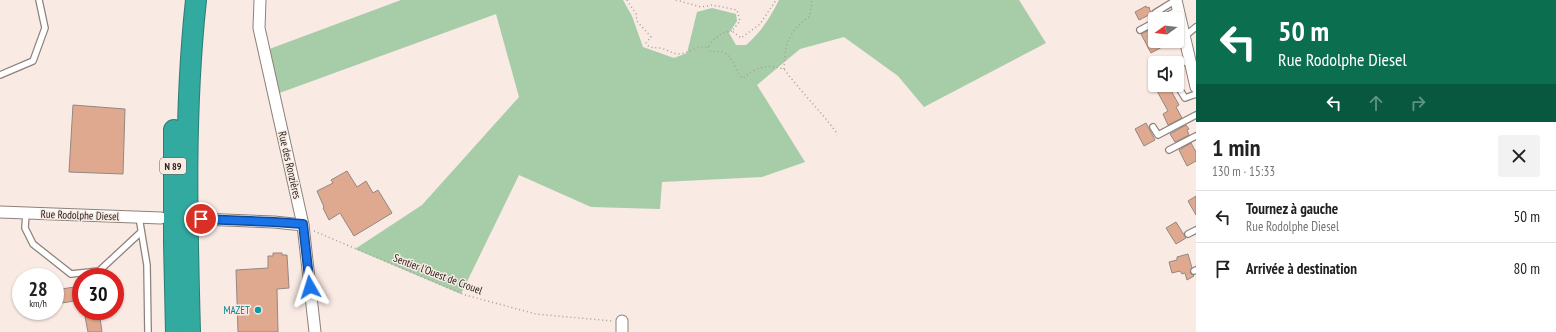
<!DOCTYPE html>
<html lang="fr">
<head>
<meta charset="utf-8">
<style>
	body { margin:0; font-family:"PT Sans Narrow",sans-serif; background:#f2f2f2; color:#222; height:100vh; display:flex; flex-direction:column; font-size:15px; white-space:nowrap }
	* { box-sizing:border-box; margin:0 }
	p { font-size:13px; color:#767676 }
	.icon { flex:none; width:22px; height:22px; fill:none; stroke:currentColor; stroke-width:2; stroke-linecap:round; stroke-linejoin:round }
	.map { position:relative; flex:1; overflow:hidden }
	.drawer { display:flex; flex-direction:column; background:#fff; width:360px }
	.drawer>* { flex:none }
	.guide { background:#0b6e4f; color:#fff; overflow:hidden }
	.needle { width:26px; rotate:255deg }
	.tools { position:absolute; left:1148px; top:12px; display:grid; gap:8px }
	.tools a { display:grid; place-items:center; width:36px; height:36px; border-radius:4px; background:#fff; box-shadow:0 1px 3px #0004; font-size:20px }
	.speed { position:absolute; left:12px; top:268px; display:flex; gap:8px; font-size:20px; font-weight:700; text-align:center }
	.speed>* { display:grid; place-content:center; width:52px; height:52px; border-radius:50%; background:#fff; box-shadow:0 1px 3px #0004; line-height:1 }
	.speed small { font-size:10px; font-weight:400 }
	.speed .limit { border:6px solid #d22; background:#fff; color:#111 }
	.pin { position:absolute; display:grid; place-items:center; width:34px; height:34px; color:#fff; margin:-17px; border:2px solid #fff; border-radius:50%; box-shadow:0 1px 4px #0007 }
	.me { position:absolute; width:44px; margin:-22px; rotate:354deg; stroke-linejoin:round; filter:drop-shadow(0 0 3px #0008) }
	.turn { display:flex; align-items:center; gap:14px; height:84px; padding:0 16px; font-size:18px }
	.turn .icon { width:52px; height:52px; stroke-width:2.5 }
	.turn b { display:block; font-size:28px; line-height:34px }
	.lanes { display:flex; align-items:center; height:38px; padding:0 16px; background:#0003; justify-content:center; gap:20px; direction:ltr }
	.lanes .off { opacity:.35 }
	.round { display:grid; place-items:center; flex:none; width:42px; height:42px; border-radius:4px; background:#f2f2f2 }
	.overview { display:flex; align-items:center; justify-content:space-between; height:68px; padding:0 16px }
	h1 { font-size:24px; font-weight:700; line-height:30px }
	ul { padding:0; list-style:none }
	li { display:flex; align-items:center; gap:12px; height:52px; padding:0 16px; border-top:1px solid #e0e0e0 }
	li div { flex:1 }
	li b { display:block; font-size:15px }
	li em { font-style:normal }
	main { display:flex; flex:1; min-height:0 }
	.map>svg:first-child { display:block }
	.green { fill:#a6cca8 }
	.building { fill:#dfa98f; stroke:#948781 }
	.lines { fill:none; stroke-linecap:round; stroke-linejoin:round }
	.lane-casing { stroke:#8e817b; stroke-width:8 }
	.street-casing { stroke:#8e817b; stroke-width:13 }
	.highway-casing { stroke:#2f7b74; stroke-width:22 }
	.path { stroke:#aa9e99; stroke-width:1.5; stroke-dasharray:1 3; stroke-linecap:butt }
	.lane { stroke:#fff; stroke-width:5.5 }
	.street { stroke:#fff; stroke-width:11 }
	.highway { stroke:#32aaa0; stroke-width:20 }
	.route-casing { stroke:#114b97; stroke-width:10 }
	.route { stroke:#1a73e8; stroke-width:7 }
	.culture-dot { fill:#0f9aa8; stroke:#f9eae3; stroke-width:1.5 }
	.labels { text-anchor:middle; stroke-width:3; stroke-linejoin:round; paint-order:stroke }
	.shield { fill:#f9eae3; stroke:#675f5b; stroke-width:1 }
	.shield-label { font-size:10px; font-weight:bold; fill:#292421 }
	.street-label { font-size:11px; fill:#292421; stroke:#f9eae3 }
	.culture-label { font-size:11px; fill:#0d838f; stroke:#f9eae3; text-anchor:end }
</style>
</head>
<body>
<main>
<div class="map">
<svg width="1196" height="332" viewBox="0 0 1196 332">
	<rect width="100%" height="100%" fill="#f9eae3"/>
	<path class="green" d="M401,0H623L632,16L643,47L674,58L687,53L697,12L712,8L736,14L737,21L729,33L736,45H746C761,32 770,18 779,0H1019L1046,43L924,107L898,76L844,37L800,49L757,85L805,162L762,177L662,182L660,209L591,207L519,175L461,294L355,249L422,205L519,97L496,14L274,95L264,51Z"/>
	<g class="building">
		<polygon points="1146,6 1147,8 1149,7 1151,14 1139,20 1135,12"/>
		<polygon points="1151,29 1155,36 1155,41 1173,41 1151,53 1141,34"/>
		<polygon points="1168,85 1179,105 1176,107 1182,118 1168,125 1163,114 1168,111 1157,91"/>
		<polygon points="73,105 125,109 123,174 69,172"/>
		<polygon points="1146,123 1155,140 1144,146 1135,129"/>
		<polygon points="1186,125 1189,129 1187,130 1189,135 1175,142 1170,134"/>
		<polygon points="1191,143 1196,152 1196,161 1187,166 1179,150"/>
		<polygon points="347,171 357,187 366,181 373,193 378,190 392,213 354,236 340,213 329,220 323,208 324,207 317,191 333,183 331,180"/>
		<polygon points="1196,196 1196,215 1188,201"/>
		<polygon points="1176,222 1186,238 1176,244 1166,228"/>
		<polygon points="273,253 282,253 282,255 287,255 289,288 277,289 278,332 238,332 236,270 268,268 268,256 273,256"/>
		<polygon points="1188,254 1192,268 1190,273 1194,276 1187,280 1185,273 1182,274 1180,271 1172,273 1169,262 1177,260 1177,257"/>
		<polygon points="81,286 81,300 55,304 55,290"/>
		<polygon points="84,311 99,311 102,332 88,332"/>
	</g>
	<g class="lines">
		<defs>
			<g id="lane">
				<polyline points="1155,13 1176,0"/>
				<polyline points="1161,19 1178,10"/>
				<polyline points="1140,30 1155,22"/>
				<polyline points="1185,36 1196,27"/>
				<polyline points="1164,62 1170,60 1180,63 1190,61"/>
				<polyline points="0,75 33,61 45,28 39,0"/>
				<polyline points="1180,90 1185,98 1196,94"/>
				<polyline points="1153,127 1158,135 1196,115"/>
				<polyline points="1169,150 1196,136"/>
				<polyline points="26,213 25,228 33,244 71,274 99,271 141,232"/>
				<polyline points="139,217 147,265 148,332"/>
				<polyline points="1188,234 1196,230"/>
				<polyline points="1194,271 1196,270"/>
			</g>
			<g id="street">
				<polyline points="260,0 259,28 303,225 315,332"/>
				<polyline points="1176,0 1196,87"/>
				<polyline points="0,212 161,218"/>
				<polyline points="201,219 274,222 303,225"/>
				<polyline points="622,332 622,321"/>
			</g>
			<g id="highway">
				<polyline points="174,130 174,243 176,332"/>
				<path d="M190,332C187,221 184,111 196,0"/>
			</g>
		</defs>
		<use href="#lane" class="lane-casing"/>
		<use href="#street" class="street-casing"/>
		<use href="#highway" class="highway-casing"/>
		<g class="path">
			<path d="M627,0L636,14L637,21L651,37L646,43C649,49 654,47 660,48C666,49 671,53 678,54C689,54 696,45 708,47L713,40L722,33L732,31"/>
			<polyline points="676,0 701,7 712,5 737,10 740,21 732,31 741,38 760,24 776,0"/>
			<path d="M708,47L710,51C715,52 719,51 723,52C733,56 735,71 742,78C748,76 748,73 753,71C765,65 771,66 784,69C800,91 820,110 836,132L837,135"/>
			<path d="M784,69C785,43 788,32 810,16L812,0"/>
			<polyline points="314,231 465,295 536,314 612,321"/>
		</g>
		<use href="#lane" class="lane"/>
		<use href="#street" class="street"/>
		<use href="#highway" class="highway"/>
	</g>
	<g class="lines">
		<defs>
			<polyline id="route" points="201,219 274,222 303,224 310,287"/>
		</defs>
		<use href="#route" class="route-casing"/>
		<use href="#route" class="route"/>
	</g>
	<circle class="culture-dot" cx="258" cy="310" r="4"/>
	<g class="labels">
		<rect class="shield" x="160" y="158" width="26" height="16" rx="3"/>
		<g class="shield-label">
			<text x="173" y="170">N 89</text>
		</g>
		<g class="street-label">
			<text transform="translate(290 165) rotate(77)" y="4">Rue des Ronzières</text>
			<text transform="translate(80 215) rotate(2)" y="4">Rue Rodolphe Diesel</text>
			<text transform="translate(438 274) rotate(21)" y="4">Sentier l'Ouest de Crouel</text>
		</g>
		<g class="culture-label">
			<text x="250" y="314">MAZET</text>
		</g>
	</g>
</svg>
<div class="tools">
<a><svg class="needle" viewBox="-14 -14 28 28"><path d="M0-13l5 13h-10z" fill="#e53935"/><path d="M0 13l5-13h-10z" fill="#767676"/></svg></a>
<a><svg class="icon" aria-label="sound" viewBox="0 0 24 24"><path d="M4 9h4l5-4v14l-5-4H4zM17 9q2 3 0 6"/></svg></a>
</div>
<div class="speed"><div>28<small>km/h</small></div><div class="limit">30</div></div>
<div class="pin" style="left:201px;top:219px;background:#d93025"><svg class="icon" aria-label="arrive" viewBox="0 0 24 24"><path d="M6 21V4h12l-3 4 3 4H6"/></svg></div>
<svg class="me" style="left:310px;top:287px" viewBox="-20 -20 40 40"><path d="M0-17L14 15 0 8-14 15z" fill="#1a73e8" stroke="#fff" stroke-width="4"/></svg>
</div>
<section class="drawer">
<div class="guide">
<div class="turn"><svg class="icon" aria-label="left" viewBox="0 0 24 24"><path d="M17 20v-9H6M10 6l-5 5 5 5"/></svg><div><b>50 m</b>Rue Rodolphe Diesel</div></div>
<div class="lanes"><svg class="icon" aria-label="left" viewBox="0 0 24 24"><path d="M17 20v-9H6M10 6l-5 5 5 5"/></svg><svg class="icon off" aria-label="ahead" viewBox="0 0 24 24"><path d="M12 20V5M6 11l6-6 6 6"/></svg><svg class="icon off" aria-label="right" viewBox="0 0 24 24"><path d="M7 20v-9h11M14 6l5 5-5 5"/></svg></div>
</div>
<div class="overview"><div><h1>1 min</h1><p>130 m · 15:33</p></div><a class="round"><svg class="icon" aria-label="close" viewBox="0 0 24 24"><path d="M6 6l12 12M18 6L6 18"/></svg></a></div>
<ul>
<li><svg class="icon" aria-label="left" viewBox="0 0 24 24"><path d="M17 20v-9H6M10 6l-5 5 5 5"/></svg><div><b>Tournez à gauche</b><p>Rue Rodolphe Diesel</p></div><em>50 m</em></li>
<li><svg class="icon" aria-label="arrive" viewBox="0 0 24 24"><path d="M6 21V4h12l-3 4 3 4H6"/></svg><div><b>Arrivée à destination</b></div><em>80 m</em></li>
</ul>
</section>
</main>
</body>
</html>
